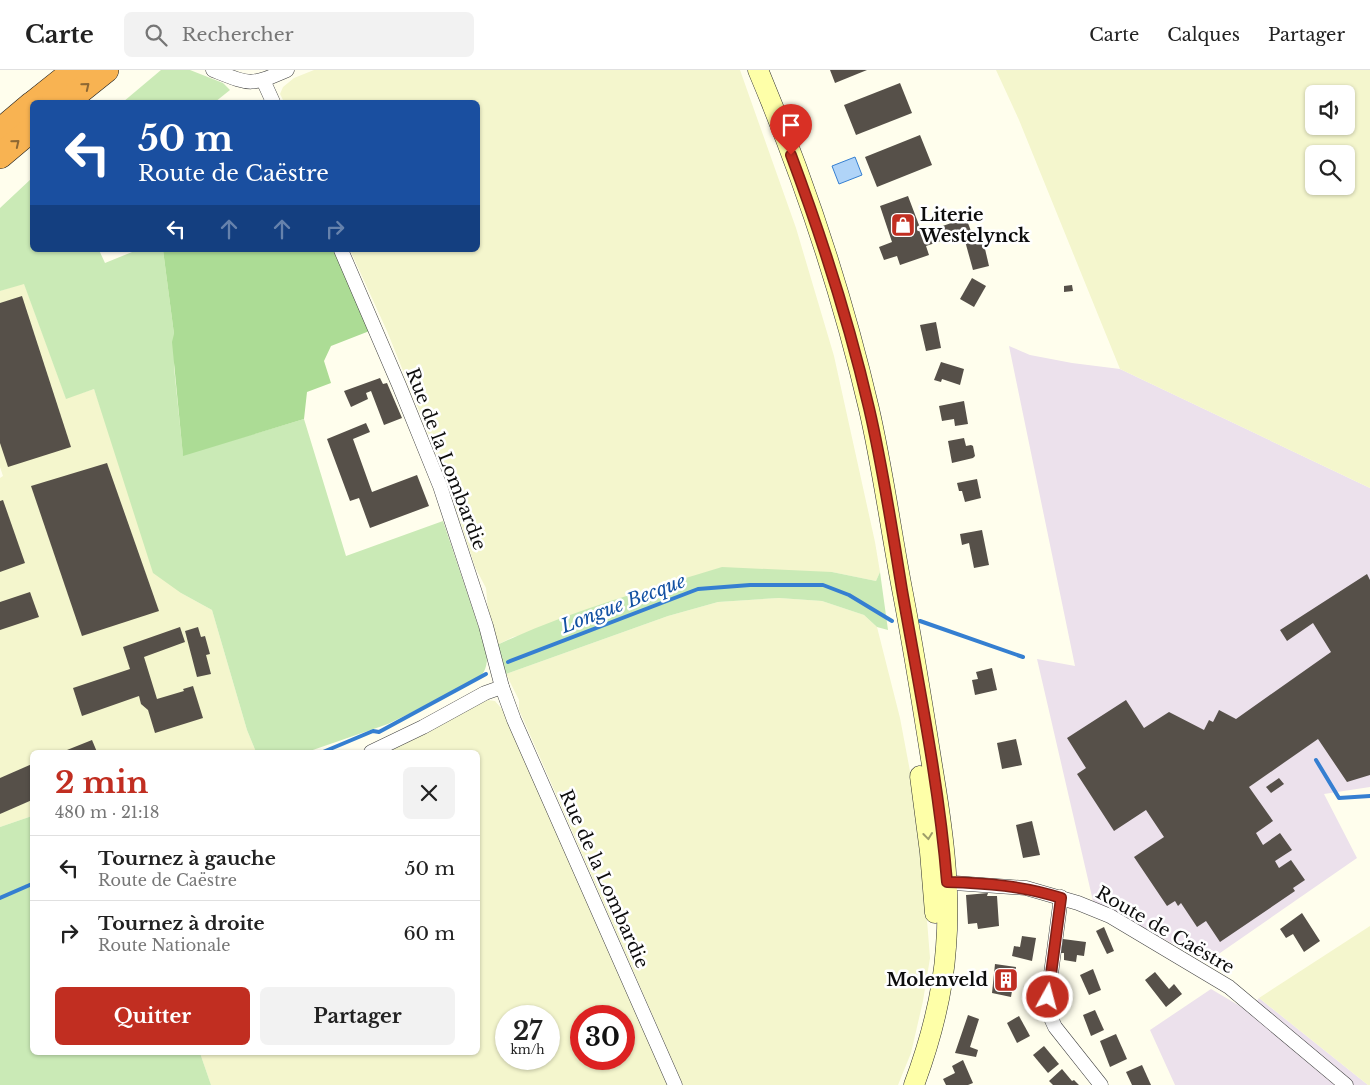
<!DOCTYPE html>
<html lang="fr">
<head>
<meta charset="utf-8">
<style>
	body { margin:0; font-family:"Libre Baskerville",serif; background:#f2f2f2; color:#222; height:100vh; display:flex; flex-direction:column; font-size:19px; white-space:nowrap }
	* { box-sizing:border-box; margin:0 }
	p { font-size:16px; color:#767676 }
	.icon { flex:none; width:28px; height:28px; fill:none; stroke:currentColor; stroke-width:2; stroke-linecap:round; stroke-linejoin:round }
	.map { position:relative; flex:1; overflow:hidden }
	.side { position:absolute; left:30px; top:680px; width:450px; height:305px; display:flex; flex-direction:column; background:#fff; border-radius:8px; box-shadow:0 1px 4px #0004 }
	.side>* { flex:none }
	.top-card { position:absolute; left:30px; top:30px; width:450px; height:152px; border-radius:8px; box-shadow:0 1px 4px #0004; background:#1a4fa0; color:#fff; overflow:hidden }
	.tools { position:absolute; left:1305px; top:15px; display:grid; gap:10px }
	.tools a { display:grid; place-items:center; width:50px; height:50px; border-radius:8px; background:#fff; box-shadow:0 1px 4px #0004; font-size:25px }
	.speed { position:absolute; left:495px; top:935px; display:flex; gap:10px; font-size:25px; font-weight:700; text-align:center }
	.speed>* { display:grid; place-content:center; width:65px; height:65px; border-radius:50%; background:#fff; box-shadow:0 1px 4px #0004; line-height:1 }
	.speed small { font-size:12px; font-weight:400 }
	.speed .limit { border:8px solid #d22; background:#fff; color:#111 }
	.pin { position:absolute; display:grid; place-items:center; width:42px; height:42px; color:#fff; margin:-51px -21px; border-radius:50% 50% 50% 0; rotate:-45deg; box-shadow:0 0 5px #0007 }
	.pin .icon { rotate:45deg }
	.me { position:absolute; width:55px; margin:-28px; rotate:7deg; stroke-linejoin:round; filter:drop-shadow(0 0 4px #0008) }
	.turn { display:flex; align-items:center; gap:18px; height:105px; padding:0 25px; font-size:22px }
	.turn .icon { width:65px; height:65px; stroke-width:2.5 }
	.turn b { display:block; font-size:35px; line-height:42px }
	.lanes { display:flex; align-items:center; height:48px; padding:0 25px; background:#0003; justify-content:center; gap:25px; direction:ltr }
	.lanes .off { opacity:.35 }
	.round { display:grid; place-items:center; flex:none; width:52px; height:52px; border-radius:8px; background:#f2f2f2 }
	.headline { display:flex; align-items:center; justify-content:space-between; height:85px; padding:0 25px }
	h1 { font-size:30px; font-weight:800; line-height:38px; color:#c12e21 }
	.primary-button { display:flex; gap:10px; margin-top:auto; padding:10px 25px }
	.primary-button a { flex:1; height:58px; border-radius:8px; background:#c12e21; color:#fff; font-size:20px; font-weight:800; line-height:58px; text-align:center }
	.primary-button a+a { background:#f2f2f2; color:#222 }
	ul { padding:0; list-style:none }
	li { display:flex; align-items:center; gap:15px; height:65px; padding:0 25px; border-top:1px solid #e0e0e0 }
	li div { flex:1 }
	li b { display:block; font-size:19px }
	li em { font-style:normal }
	header { display:flex; align-items:center; gap:30px; box-sizing:border-box; height:70px; padding:0 25px; background:#fff; border-bottom:1px solid #e0e0e0 }
	header strong { font-size:24px }
	nav { display:flex; gap:28px; margin-inline-start:auto; font-size:18px }
	.search { width:350px; height:45px; background:#f2f2f2; display:flex; align-items:center; gap:12px; box-sizing:border-box; padding:0 18px; border-radius:8px; color:#767676; font-size:19px }
	.map>svg:first-child { display:block }
	.industrial { fill:#ece1ec }
	.farmland { fill:#f4f6cd; fill-rule:evenodd }
	.green { fill:#caeab6 }
	.forest { fill:#acdc95 }
	.water { fill:#b0d4f8; stroke:#357fd1 }
	.lines { fill:none; stroke-linecap:round; stroke-linejoin:round }
	.stream { stroke:#357fd1; stroke-width:4 }
	.building { fill:#565049 }
	.street-casing { stroke:#404040; stroke-width:15 }
	.secondary-casing { stroke:#2f2f2f; stroke-width:21 }
	.highway-casing { stroke:#1e1e1e; stroke-width:26 }
	.street { stroke:#fff; stroke-width:14 }
	.secondary { stroke:#feffa8; stroke-width:20 }
	.highway { stroke:#f8b352; stroke-width:25 }
	.oneway { stroke:#8e6833 }
	.oneway2 { stroke:#9e9e6a }
	.route-casing { stroke:#7d1e15; stroke-width:12 }
	.route { stroke:#c12e21; stroke-width:9 }
	.labels { text-anchor:middle; stroke-width:5; stroke-linejoin:round; paint-order:stroke }
	.poi-label { font-size:18px; font-weight:bold; fill:#0d0d0d; stroke:#fff; text-anchor:start }
	.street-label { font-size:18px; fill:#0d0d0d; stroke:#fff }
	.water-label { font-size:19px; font-style:italic; fill:#1351a3; stroke:#fff }
</style>
</head>
<body>
<header>
<strong>Carte</strong>
<div class="search"><svg class="icon" aria-label="search" viewBox="0 0 24 24"><circle cx="10" cy="10" r="6"/><path d="M15 15l6 6"/></svg>Rechercher</div>
<nav><a>Carte</a><a>Calques</a><a>Partager</a></nav>
</header>
<div class="map">
<svg width="1370" height="1015" viewBox="0 0 1370 1015">
	<rect width="100%" height="100%" fill="#fffeed"/>
	<g class="industrial">
		<polygon points="1009,276 1030,285 1072,293 1120,299 1370,418 1370,717 1324,724 1357,788 1207,892 1093,831 1037,589 1075,596"/>
		<polygon points="1211,919 1250,942 1259,928 1368,1015 1175,1015 1150,960"/>
	</g>
	<g class="farmland">
		<polygon points="314,0 740,0 796,158 834,286 875,472 880,502 876,511 832,502 513,567 497,575 488,539 486,518 475,497 447,410 387,261 350,180 478,180 478,32 284,32 280,24 283,17 294,8"/>
		<path d="M996,0H1370V418L1120,299L1019,50ZM1314,24H1346V56H1314ZM1314,84H1346V116H1314Z"/>
		<polygon points="24,213 66,328 94,319 108,359 181,523 212,540 247,660 256,682 32,682 32,746 0,757 0,408 3,406 0,397 0,221"/>
		<polygon points="779,528 822,531 864,545 877,557 900,648 919,749 930,888 923,931 911,983 898,1015 683,1015 524,651 519,640 519,630 506,604 668,546 718,532"/>
		<path d="M488,630L495,631L507,645L669,1015H211L200,983L478,982V682H385L429,661L480,632ZM506,946H549V989H506ZM581,946H624V989H581Z"/>
		<polygon points="1370,856 1370,1015 1368,1015 1259,928"/>
	</g>
	<g class="green">
		<polygon points="161,0 190,0 223,13 230,20 215,32 123,32"/>
		<path d="M32,108V180H99L105,193L137,180H163L174,264V297L183,385L304,349L346,486L443,451L486,579C488,592 487,599 479,609L388,654L307,682H256L247,660L212,540L181,523L153,503L94,319L66,329L24,214L0,221V138Z"/>
		<path d="M722,497L832,502L876,511L880,502L888,560L877,557L864,545L822,531L779,528L718,532L668,546L506,604L497,575C569,541 646,520 722,497Z"/>
		<polygon points="32,746 32,982 200,983 211,1015 0,1015 0,757"/>
	</g>
	<polygon class="forest" points="163,180 336,180 372,260 331,276 324,291 331,313 307,322 304,349 183,386 172,272 174,264"/>
	<polygon class="water" points="855,87 862,105 839,114 832,96"/>
	<g class="lines">
		<g class="stream">
			<polyline points="920,551 1023,587"/>
			<polyline points="508,592 698,519 750,515 823,515 849,525 892,551"/>
			<polyline points="323,682 373,661 379,662 486,604"/>
			<polyline points="1316,690 1339,728 1370,726"/>
			<polyline points="0,828 32,814"/>
		</g>
	</g>
	<g class="building">
		<polygon points="830,0 867,0 835,13"/>
		<polygon points="900,13 912,43 856,65 844,35"/>
		<polygon points="920,65 932,95 877,117 865,87"/>
		<polygon points="908,126 922,163 966,148 971,161 926,176 929,185 900,195 897,186 884,190 879,177 892,172 880,136"/>
		<polygon points="982,166 989,196 973,200 965,171"/>
		<polygon points="972,208 986,216 974,237 960,229"/>
		<polygon points="1072,215 1073,221 1064,222 1064,216"/>
		<polygon points="22,226 71,377 8,397 0,373 0,233"/>
		<polygon points="936,252 941,278 926,281 920,255"/>
		<polygon points="941,292 964,299 960,315 942,309 941,312 934,310"/>
		<polygon points="380,308 383,314 387,313 402,348 384,355 371,321 366,323 368,329 351,337 344,321"/>
		<polygon points="964,331 968,354 955,356 954,349 942,351 939,336"/>
		<polygon points="366,353 370,362 353,369 372,422 417,405 429,436 370,458 359,428 350,431 327,369"/>
		<polygon points="964,368 966,376 971,375 973,376 975,386 973,388 952,393 948,371"/>
		<polygon points="107,393 159,541 82,566 31,416"/>
		<polygon points="977,409 981,428 965,432 962,421 959,421 957,413"/>
		<polygon points="3,430 25,493 0,502 0,431"/>
		<polygon points="982,460 989,495 974,498 969,473 962,475 960,464"/>
		<polygon points="1367,504 1370,510 1370,705 1347,712 1318,669 1249,717 1273,751 1256,763 1263,775 1280,763 1292,780 1275,791 1279,798 1291,790 1305,810 1293,818 1295,821 1220,872 1206,851 1197,857 1181,833 1178,836 1175,831 1167,836 1134,787 1164,767 1146,740 1114,761 1077,704 1086,698 1067,668 1126,630 1144,658 1169,642 1204,660 1209,650 1213,652 1219,640 1236,649 1331,582 1313,553 1287,571 1280,560"/>
		<polygon points="30,522 39,547 0,560 0,532"/>
		<polygon points="180,557 185,572 144,587 157,629 184,621 183,619 193,616 203,648 155,663 148,640 141,634 139,626 82,646 73,618 130,599 123,577"/>
		<polygon points="198,557 201,567 205,566 210,584 206,585 211,604 197,607 185,561"/>
		<polygon points="992,598 997,620 975,625 972,610 978,609 976,602"/>
		<polygon points="1016,669 1022,695 1002,699 997,673"/>
		<polygon points="92,670 97,682 62,682"/>
		<polygon points="32,694 32,730 0,744 0,708"/>
		<polygon points="1279,708 1284,714 1271,723 1266,717"/>
		<polygon points="1032,751 1040,785 1023,788 1016,755"/>
		<polygon points="988,823 987,826 997,826 999,856 978,859 977,853 968,854 966,825"/>
		<polygon points="1302,843 1320,871 1304,882 1293,864 1286,868 1280,859"/>
		<polygon points="1104,857 1114,881 1107,884 1096,861"/>
		<polygon points="1022,866 1036,868 1032,891 1012,886 1014,876 1020,877"/>
		<polygon points="1063,869 1086,872 1084,886 1077,885 1076,892 1064,890 1064,883 1061,883"/>
		<polygon points="995,894 1016,897 1011,927 992,923"/>
		<polygon points="1093,899 1101,920 1089,925 1080,905"/>
		<polygon points="1155,902 1169,919 1174,914 1182,924 1166,937 1145,910"/>
		<polygon points="1095,940 1104,960 1091,966 1083,945"/>
		<polygon points="968,945 979,949 970,977 978,980 976,987 955,983"/>
		<polygon points="1019,946 1030,966 1017,973 1007,953"/>
		<polygon points="1116,964 1127,989 1110,997 1100,971"/>
		<polygon points="1044,976 1059,994 1048,1003 1033,985"/>
		<polygon points="963,990 973,1013 968,1015 946,1015 943,1009 955,1003 952,996"/>
		<polygon points="1142,995 1151,1015 1132,1015 1126,1002"/>
		<polygon points="1062,999 1072,1011 1074,1010 1079,1015 1053,1015 1049,1011"/>
	</g>
	<g class="lines">
		<defs>
			<g id="street">
				<path d="M213,0C251,15 250,16 287,0"/>
				<polyline points="263,10 273,32"/>
				<polyline points="341,180 399,315 440,416 486,556 502,617 514,650 675,1015"/>
				<polyline points="371,682 423,657 485,623 502,617"/>
				<polyline points="940,812 1026,818 1078,833 1110,846 1229,917 1346,1015"/>
				<polyline points="1061,827 1048,927 1050,946 1055,957 1101,1015"/>
			</g>
			<g id="secondary">
				<path d="M758,0C804,109 842,223 869,339C883,400 891,462 903,524C914,581 923,638 932,695C942,755 951,816 946,877C943,923 930,972 914,1015"/>
				<polyline points="920,706 930,782 935,843"/>
			</g>
			<g id="highway">
				<polyline points="35,32 75,0"/>
				<polyline points="66,32 106,0"/>
				<polyline points="0,61 32,34"/>
				<polyline points="0,86 32,59"/>
			</g>
		</defs>
		<use href="#street" class="street-casing"/>
		<use href="#secondary" class="secondary-casing"/>
		<use href="#highway" class="highway-casing"/>
		<use href="#street" class="street"/>
		<use href="#secondary" class="secondary"/>
		<use href="#highway" class="highway"/>
	</g>
	<defs><path id="oneway-chevron" d="M-2-3.5L2.5 0L-2 3.5" fill="none" stroke-width="1.6" stroke-linecap="round" stroke-linejoin="round" transform="scale(1.25)"/></defs>
	<g class="oneway">
		<use href="#oneway-chevron" transform="translate(86 16) rotate(-39)"/>
		<use href="#oneway-chevron" transform="translate(16 73) rotate(-39)"/>
	</g>
	<use class="oneway2" href="#oneway-chevron" transform="translate(928 766) rotate(83)"/>
	<g class="lines">
		<defs>
			<path id="route" d="M791,85C822,168 849,252 869,338C883,398 892,459 902,520C919,617 939,714 947,812C986,813 1024,816 1061,828L1048,927"/>
		</defs>
		<use href="#route" class="route-casing"/>
		<use href="#route" class="route"/>
	</g>
	<defs>
		<symbol id="shop-square" viewBox="-11 -11 22 22"><rect x="-9" y="-9" width="18" height="18" rx="4" fill="#c12e21" stroke="#fff"/><path d="M-5-2.5h2.3a2.7 3.5 0 0 1 5.4 0H5L5.5 6h-11ZM-1.5-2.5h3a1.5 2.3 0 0 0-3 0Z" fill="#fff"/></symbol>
		<symbol id="building-square" viewBox="-11 -11 22 22"><rect x="-9" y="-9" width="18" height="18" rx="4" fill="#c12e21" stroke="#fff"/><path d="M-4-6H4V6H1V3H-1V6H-4ZM-2.5-4.3h1.7v1.8h-1.7ZM.8-4.3h1.7v1.8H.8ZM-2.5-1h1.7V.8h-1.7ZM.8-1h1.7V.8H.8Z" fill="#fff"/></symbol>
	</defs>
	<g fill-rule="evenodd">
		<use href="#shop-square" x="889" y="141" width="28" height="28"/>
		<use href="#building-square" x="992" y="896" width="28" height="28"/>
	</g>
	<g class="labels">
		<g class="poi-label">
			<text x="920" y="151">Literie<tspan x="920" dy="21">Westelynck</tspan></text>
			<text x="988" y="916" text-anchor="end">Molenveld</text>
		</g>
		<g class="street-label">
			<text transform="translate(446 389) rotate(69)" y="6">Rue de la Lombardie</text>
			<text transform="translate(604 809) rotate(66)" y="6">Rue de la Lombardie</text>
			<text transform="translate(1165 860) rotate(30)" y="6">Route de Caëstre</text>
		</g>
		<g class="water-label">
			<text transform="translate(623 533) rotate(-21)" y="7">Longue Becque</text>
		</g>
	</g>
</svg>
<div class="tools">
<a><svg class="icon" aria-label="sound" viewBox="0 0 24 24"><path d="M4 9h4l5-4v14l-5-4H4zM17 9q2 3 0 6"/></svg></a>
<a><svg class="icon" aria-label="search" viewBox="0 0 24 24"><circle cx="10" cy="10" r="6"/><path d="M15 15l6 6"/></svg></a>
</div>
<div class="speed"><div>27<small>km/h</small></div><div class="limit">30</div></div>
<div class="pin" style="left:791px;top:85px;background:#d93025"><svg class="icon" aria-label="arrive" viewBox="0 0 24 24"><path d="M6 21V4h12l-3 4 3 4H6"/></svg></div>
<svg class="me" style="left:1048px;top:927px" viewBox="-20 -20 40 40"><circle r="17" fill="#c12e21" stroke="#fff" stroke-width="3"/><path d="M0-11L8 9 0 5-8 9z" fill="#fff"/></svg>
<div class="top-card">
<div class="turn"><svg class="icon" aria-label="left" viewBox="0 0 24 24"><path d="M17 20v-9H6M10 6l-5 5 5 5"/></svg><div><b>50 m</b>Route de Caëstre</div></div>
<div class="lanes"><svg class="icon" aria-label="left" viewBox="0 0 24 24"><path d="M17 20v-9H6M10 6l-5 5 5 5"/></svg><svg class="icon off" aria-label="ahead" viewBox="0 0 24 24"><path d="M12 20V5M6 11l6-6 6 6"/></svg><svg class="icon off" aria-label="ahead" viewBox="0 0 24 24"><path d="M12 20V5M6 11l6-6 6 6"/></svg><svg class="icon off" aria-label="right" viewBox="0 0 24 24"><path d="M7 20v-9h11M14 6l5 5-5 5"/></svg></div>
</div>
<section class="side">
<div class="headline"><div><h1>2 min</h1><p>480 m · 21:18</p></div><a class="round"><svg class="icon" aria-label="close" viewBox="0 0 24 24"><path d="M6 6l12 12M18 6L6 18"/></svg></a></div>
<ul>
<li><svg class="icon" aria-label="left" viewBox="0 0 24 24"><path d="M17 20v-9H6M10 6l-5 5 5 5"/></svg><div><b>Tournez à gauche</b><p>Route de Caëstre</p></div><em>50 m</em></li>
<li><svg class="icon" aria-label="right" viewBox="0 0 24 24"><path d="M7 20v-9h11M14 6l5 5-5 5"/></svg><div><b>Tournez à droite</b><p>Route Nationale</p></div><em>60 m</em></li>
</ul>
<div class="primary-button"><a>Quitter</a><a>Partager</a></div>
</section>
</div>
</body>
</html>
